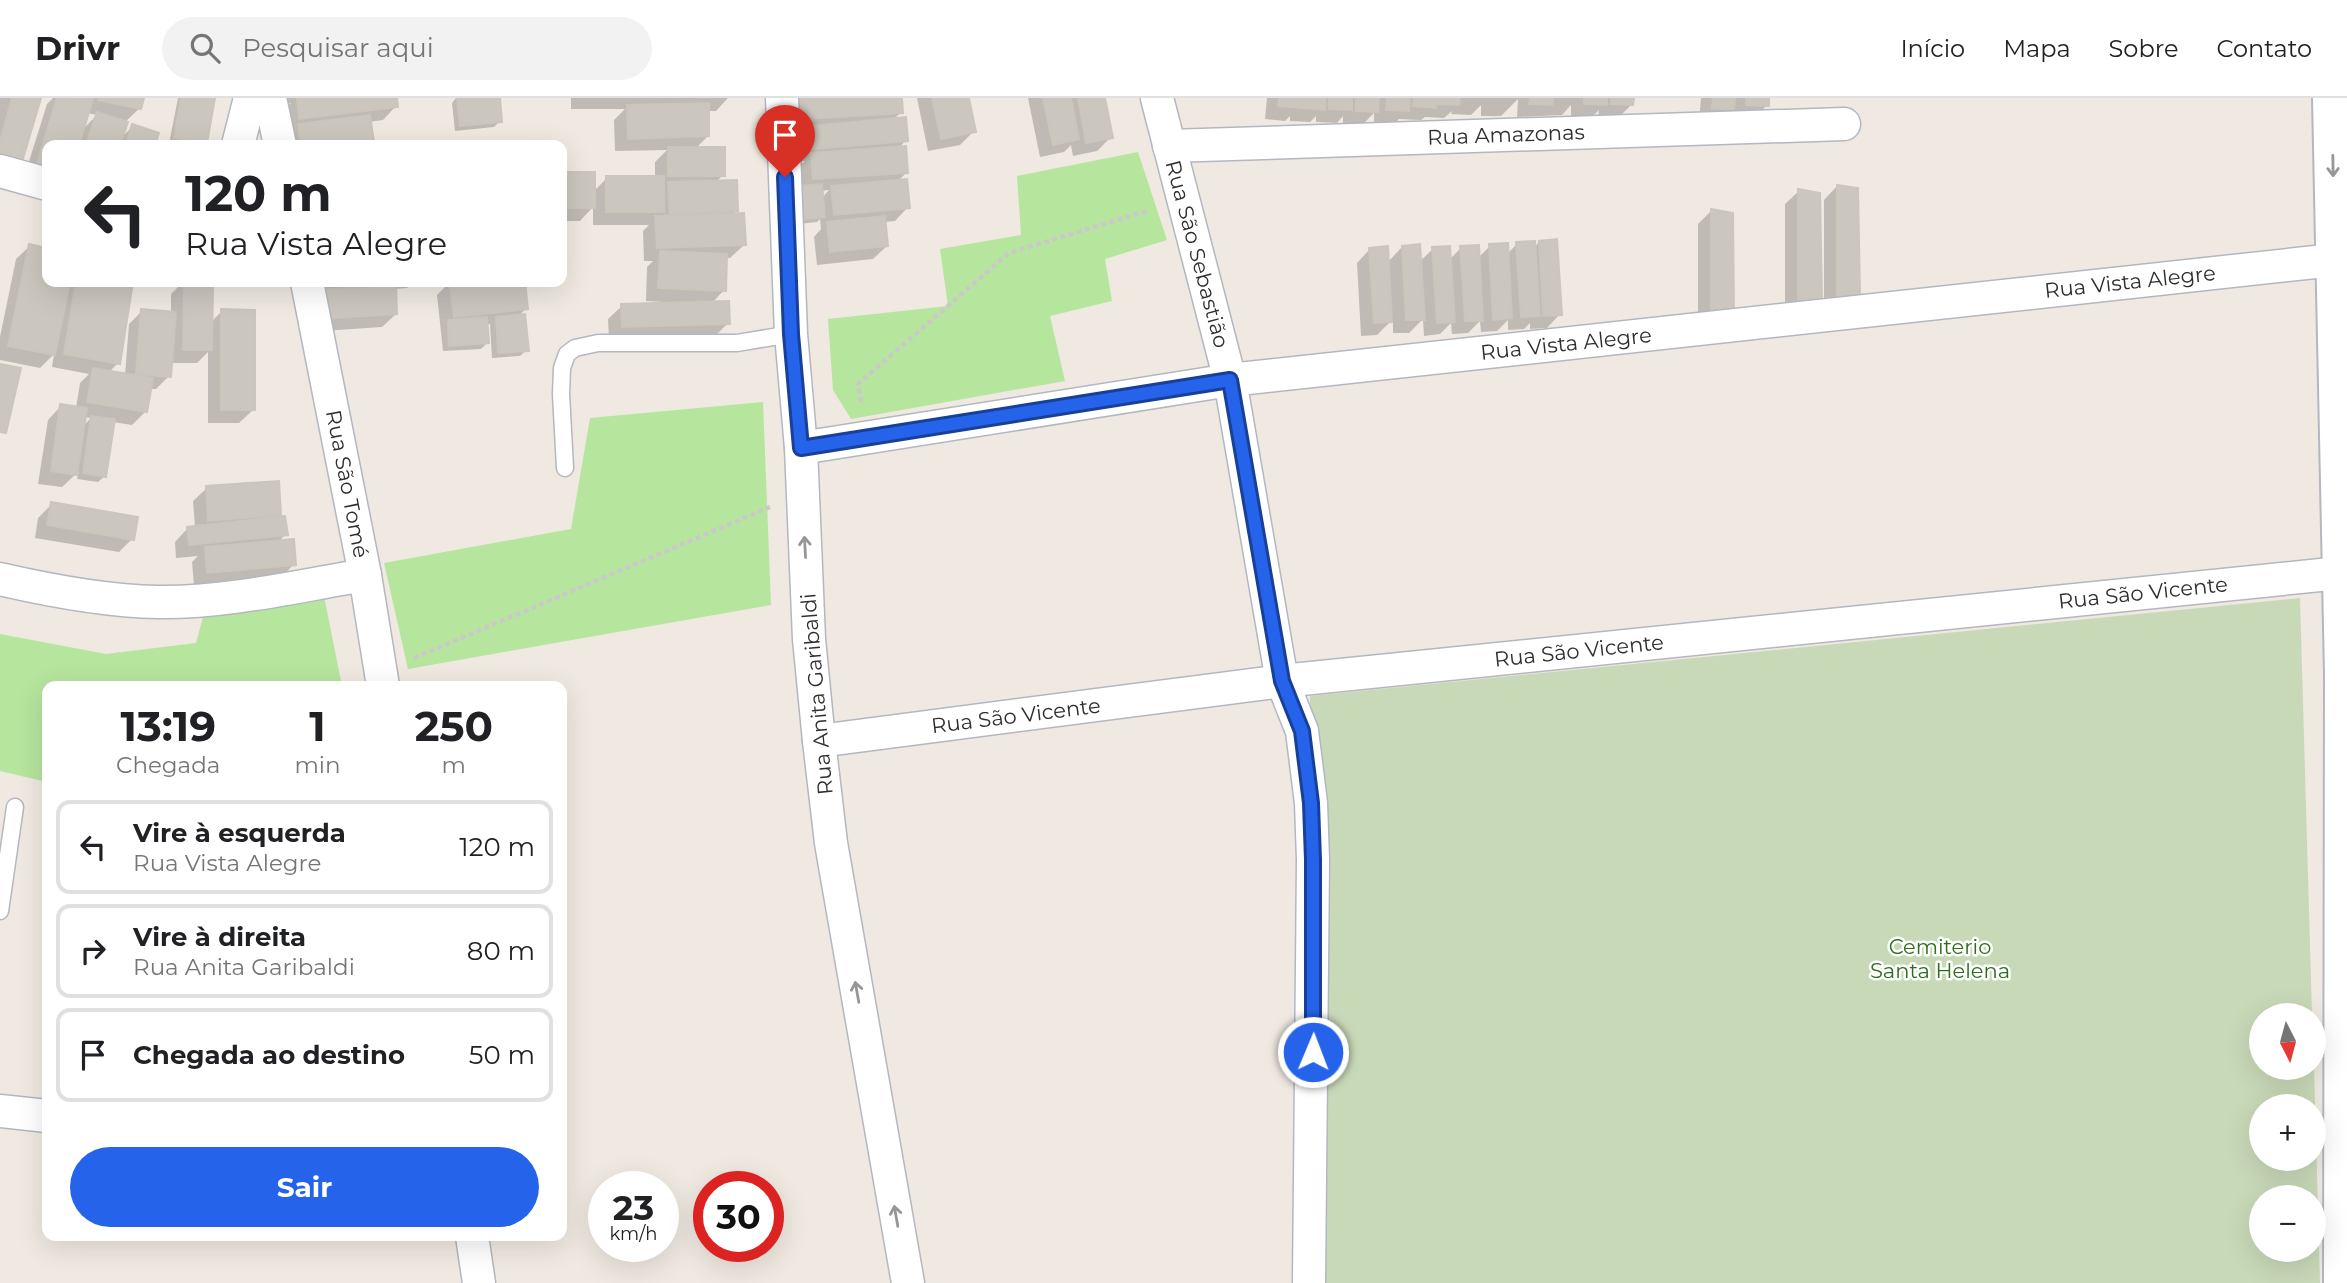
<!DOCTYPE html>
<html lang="pt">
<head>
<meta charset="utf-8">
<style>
	body { margin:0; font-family:Montserrat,sans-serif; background:#f2f2f2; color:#202124; height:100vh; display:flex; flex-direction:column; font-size:26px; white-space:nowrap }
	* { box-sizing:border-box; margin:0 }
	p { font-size:23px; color:#757577 }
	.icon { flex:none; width:38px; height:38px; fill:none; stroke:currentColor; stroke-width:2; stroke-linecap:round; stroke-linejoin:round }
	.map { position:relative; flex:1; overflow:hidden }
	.side { position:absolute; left:42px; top:583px; width:525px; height:560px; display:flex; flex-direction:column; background:#fff; border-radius:14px; box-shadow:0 7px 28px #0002 }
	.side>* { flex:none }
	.top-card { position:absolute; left:42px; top:42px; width:525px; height:147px; border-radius:14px; box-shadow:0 7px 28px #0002; background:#fff; color:#202124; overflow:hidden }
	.needle { width:46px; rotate:174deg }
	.fabs { position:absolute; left:2249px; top:905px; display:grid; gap:14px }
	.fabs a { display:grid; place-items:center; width:77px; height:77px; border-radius:50%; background:#fff; box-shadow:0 7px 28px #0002; font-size:35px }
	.speed { position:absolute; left:588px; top:1073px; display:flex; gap:14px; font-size:35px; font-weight:700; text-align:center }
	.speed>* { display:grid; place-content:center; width:91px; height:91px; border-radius:50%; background:#fff; box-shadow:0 7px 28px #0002; line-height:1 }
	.speed small { font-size:18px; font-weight:400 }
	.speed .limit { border:10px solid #d22; background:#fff; color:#111 }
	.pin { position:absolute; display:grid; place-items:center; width:60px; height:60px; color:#fff; margin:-72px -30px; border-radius:50% 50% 50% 0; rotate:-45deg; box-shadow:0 0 7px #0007 }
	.pin .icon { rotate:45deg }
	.me { position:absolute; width:77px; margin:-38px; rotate:1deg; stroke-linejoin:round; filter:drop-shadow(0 0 5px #0008) }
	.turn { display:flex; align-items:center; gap:24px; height:147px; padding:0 28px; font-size:32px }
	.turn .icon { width:91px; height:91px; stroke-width:2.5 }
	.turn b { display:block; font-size:49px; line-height:60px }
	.eta { display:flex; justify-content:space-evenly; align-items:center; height:119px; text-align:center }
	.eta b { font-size:42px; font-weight:700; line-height:49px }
	.primary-button { display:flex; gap:14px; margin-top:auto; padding:14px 28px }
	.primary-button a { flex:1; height:80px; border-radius:42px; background:#2563eb; color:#fff; font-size:28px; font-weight:700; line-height:80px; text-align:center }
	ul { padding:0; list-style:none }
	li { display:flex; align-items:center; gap:21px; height:94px; margin:0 14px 10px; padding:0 14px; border:4px solid #e0e0e0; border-radius:14px }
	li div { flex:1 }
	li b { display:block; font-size:26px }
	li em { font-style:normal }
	header { display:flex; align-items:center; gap:42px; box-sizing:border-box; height:98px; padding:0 35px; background:#fff; border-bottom:2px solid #e0e0e0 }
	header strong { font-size:33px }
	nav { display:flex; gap:38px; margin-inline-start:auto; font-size:24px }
	.search { width:490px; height:63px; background:#f2f2f2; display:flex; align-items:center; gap:18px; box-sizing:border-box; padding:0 24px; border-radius:38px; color:#757577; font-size:26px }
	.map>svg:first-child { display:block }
	.green { fill:#b6e59e }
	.cemetery { fill:#c8d9b8; fill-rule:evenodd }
	.shadow { fill:#0003; fill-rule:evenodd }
	.building { fill:#cbc7bf; stroke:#cbc5ba; stroke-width:2 }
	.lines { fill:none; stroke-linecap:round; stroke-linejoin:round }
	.service-casing { stroke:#b4b7c1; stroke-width:19 }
	.minor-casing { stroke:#b4b7c1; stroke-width:35 }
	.tertiary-casing { stroke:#b4b7c1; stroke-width:42 }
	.path { stroke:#c9c9c9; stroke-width:4.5; stroke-dasharray:5 3.5; stroke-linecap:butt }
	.service { stroke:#fff; stroke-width:16 }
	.minor { stroke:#fff; stroke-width:32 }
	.tertiary { stroke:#fff; stroke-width:38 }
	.oneway { stroke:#969696 }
	.route-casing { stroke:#184099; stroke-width:18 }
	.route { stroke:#2563eb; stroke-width:12 }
	.labels { text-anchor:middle; stroke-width:5; stroke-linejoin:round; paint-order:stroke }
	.street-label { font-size:21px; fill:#2e2e2e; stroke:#fff }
	.park-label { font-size:21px; fill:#2c6e1b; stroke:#fff }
</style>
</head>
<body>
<header>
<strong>Drivr</strong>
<div class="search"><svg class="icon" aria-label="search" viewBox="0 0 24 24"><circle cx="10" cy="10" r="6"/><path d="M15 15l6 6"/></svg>Pesquisar aqui</div>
<nav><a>Início</a><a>Mapa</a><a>Sobre</a><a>Contato</a></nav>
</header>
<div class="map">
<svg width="2347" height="1185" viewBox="0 0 2347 1185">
	<rect width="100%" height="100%" fill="#efe9e1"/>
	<g class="green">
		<polygon points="1138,54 1167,142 1105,161 1112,203 1050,218 1065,283 851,321 833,292 828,221 948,208 940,151 1021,137 1017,78"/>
		<polygon points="763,304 771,507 408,571 384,465 571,431 590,320"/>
		<polygon points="324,498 342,588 47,588 47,684 0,673 0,536 106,556 196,545 203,519"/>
	</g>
	<path class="cemetery" d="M2300,500L2312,917H2261V970H2314V967L2320,1185H1304L1310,598ZM2261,1008H2314V1060H2261ZM2261,1099H2314V1152H2261Z"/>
	<g class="shadow">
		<polygon points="0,0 39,0 0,85"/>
		<path d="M53,0H142L140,10L125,24L120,41L133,28L157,36L154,47H47V96L21,89L47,6ZM87,15L97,17L82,32Z"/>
		<polygon points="178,0 210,0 206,44 203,47 169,46"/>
		<polygon points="283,0 395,0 396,8 383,22 369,24 372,43 368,47 286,47 285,41 294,32 286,33 284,11 291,5 284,6"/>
		<polygon points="456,0 498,0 500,23 494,29 455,33 452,5"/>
		<polygon points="571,0 728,0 716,13 707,13 708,38 695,51 723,77 716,84 736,113 731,117 744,147 730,160 726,160 724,192 712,205 728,225 714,239 609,242 608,221 622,208 664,207 664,204 646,203 647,169 653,163 644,163 643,133 649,127 593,127 593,109 580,123 562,123 562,76 593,76 593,94 607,80 655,80 655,64 667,52 615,53 614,22 625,11 571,11"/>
		<path d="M900,0L901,14L893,22L906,42L898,51L906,75L897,84L908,109L895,123L884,124L887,148L873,161L817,167L814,139L821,131L820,121L817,124L789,127L798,70L805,63L790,65L776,9ZM829,92L822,100L821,93Z"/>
		<polygon points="917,0 967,0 974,33 960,47 928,53"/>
		<polygon points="1028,0 1103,0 1111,39 1097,53 1073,58 1071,47 1064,54 1040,59"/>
		<polygon points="1267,0 1632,0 1632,6 1618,20 1598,19 1599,12 1591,20 1571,18 1571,7 1562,17 1517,19 1518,1 1501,18 1481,18 1481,7 1471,17 1451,16 1452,13 1444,20 1425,19 1421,22 1399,21 1394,26 1374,25 1374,15 1363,26 1343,26 1343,18 1337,25 1316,24 1316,18 1310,24 1290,23 1290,18 1285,23 1265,21"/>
		<polygon points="1701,0 1768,0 1767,7 1754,21 1733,20 1734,10 1719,24 1699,23"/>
		<polygon points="1837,88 1858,198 1824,214 1824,102"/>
		<polygon points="1799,93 1820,203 1785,219 1785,106"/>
		<polygon points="1712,112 1719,236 1698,238 1698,126"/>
		<polygon points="1539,144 1560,216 1547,230 1530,231 1530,225 1524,231 1508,232 1508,222 1497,233 1481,234 1480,223 1468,235 1452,236 1451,225 1440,236 1424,238 1423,221 1409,235 1393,235 1393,221 1377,237 1361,238 1357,165 1370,151 1387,165 1402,149 1419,164 1433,151 1449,162 1461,150 1478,160 1490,148 1507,156 1517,146 1534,150"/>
		<path d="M30,148L47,152V184H131L118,265L109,274L125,277L129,226L142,213L171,215V196L183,184H211V224L222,213L253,312L239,325H208V254L197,265H170L169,278L156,291H150L146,313L132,327L113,324L105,378L98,384L77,381L79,373L62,389L38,386L48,322L61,308L76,310L80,285L89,276L52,269L54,256L40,270L0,262V239L16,161ZM84,319L91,320L82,329Z"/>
		<polygon points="297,184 413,184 407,190 394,191 396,216 382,229 308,234"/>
		<polygon points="450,184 523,184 526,210 518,219 527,252 520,258 492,260 490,226 486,227 487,245 481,251 443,253 437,197"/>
		<polygon points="277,385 279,420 286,436 278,444 294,466 281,480 194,487 192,464 198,458 176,460 175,444 188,430 195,429 193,403 207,390"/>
		<polygon points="52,406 132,441 119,454 35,440 38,420"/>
	</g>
	<g class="building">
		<polygon points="12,0 41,0 19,74 0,69 0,43"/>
		<polygon points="57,0 93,1 79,47 47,47 47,79 34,75"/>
		<polygon points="99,0 144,0 141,11 98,2"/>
		<polygon points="181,0 215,0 207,45 174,40"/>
		<polygon points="297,0 397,0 398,9 299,21"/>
		<polygon points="457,0 500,0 502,24 460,28"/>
		<polygon points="789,0 902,0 903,15 790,22"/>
		<polygon points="932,0 969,0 976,34 941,41"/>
		<polygon points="1043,0 1071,0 1079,41 1053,47"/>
		<polygon points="1078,0 1105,0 1113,40 1086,45"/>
		<polygon points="1279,0 1301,0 1301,10 1278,8"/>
		<polygon points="1303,0 1326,0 1325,12 1303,10"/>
		<polygon points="1329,0 1352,0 1352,12 1329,11"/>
		<polygon points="1356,0 1379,0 1378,14 1356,13"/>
		<polygon points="1387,0 1410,0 1409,13 1386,12"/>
		<polygon points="1414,0 1437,0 1436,10 1413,8"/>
		<polygon points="1437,0 1460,0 1459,7 1437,6"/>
		<polygon points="1530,0 1553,0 1552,7 1529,6"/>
		<polygon points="1584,0 1607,0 1607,7 1584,6"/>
		<polygon points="1611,0 1634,0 1633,7 1611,6"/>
		<polygon points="1713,0 1735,0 1734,12 1712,10"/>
		<polygon points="1746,0 1769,0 1769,8 1746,7"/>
		<polygon points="709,5 709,38 628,41 627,7"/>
		<polygon points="97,14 128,24 120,47 86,47"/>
		<polygon points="370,17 374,44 347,47 301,47 298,26"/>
		<polygon points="906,19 908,43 803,52 801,29"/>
		<polygon points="132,26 159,35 155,47 126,47"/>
		<polygon points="906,48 908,75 813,81 811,55"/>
		<rect x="668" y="49" width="57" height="29"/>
		<rect x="562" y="74" width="33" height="36"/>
		<rect x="606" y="78" width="58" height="36"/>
		<polygon points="907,81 910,110 834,117 831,88"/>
		<polygon points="737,82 738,113 670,116 668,84"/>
		<polygon points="822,86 825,119 795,122 792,89"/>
		<polygon points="1837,87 1858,90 1860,199 1837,201"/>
		<polygon points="1798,91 1820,95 1822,204 1798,206"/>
		<polygon points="1711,111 1733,115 1734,223 1711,225"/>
		<polygon points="744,115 746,147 657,150 655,118"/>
		<polygon points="885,118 888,148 830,154 827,124"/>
		<polygon points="1557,141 1562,217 1543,218 1539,143"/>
		<polygon points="1535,143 1540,218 1521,219 1516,144"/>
		<polygon points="1508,145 1512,220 1493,222 1489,146"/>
		<polygon points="29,146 47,150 47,184 70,184 55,257 8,248"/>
		<polygon points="1420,146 1425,222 1406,222 1402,148"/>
		<polygon points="1479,147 1483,223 1465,223 1460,148"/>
		<polygon points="1388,148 1392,224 1374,225 1369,150"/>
		<polygon points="1450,148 1455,224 1437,225 1432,149"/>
		<polygon points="660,153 727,156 726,193 658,190"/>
		<polygon points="76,184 133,184 120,266 64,256"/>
		<polygon points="184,184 213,184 212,252 183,252"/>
		<polygon points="449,184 525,184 528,211 454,219"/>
		<polygon points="396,187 397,216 321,221 318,192"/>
		<polygon points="729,203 730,226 622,229 621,206"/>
		<polygon points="141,211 176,214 171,279 136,276"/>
		<polygon points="221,211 255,212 255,312 221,312"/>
		<polygon points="525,216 529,253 498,255 496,219"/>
		<polygon points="487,219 489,245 449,248 448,222"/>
		<polygon points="0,266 21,270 6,335 0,334"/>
		<polygon points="93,270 153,280 147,314 87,304"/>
		<polygon points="60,306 87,310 77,377 51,373"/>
		<polygon points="91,318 115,321 106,379 83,375"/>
		<polygon points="279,383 281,417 208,423 206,388"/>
		<polygon points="51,404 138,419 134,442 47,427"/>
		<polygon points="285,418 288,437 189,447 187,429"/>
		<polygon points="294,441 296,467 207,475 205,449"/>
	</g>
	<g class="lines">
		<defs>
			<g id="service">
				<polyline points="565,370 561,296 562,270 567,256 575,250 598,245 737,245 791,236"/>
				<polyline points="0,813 15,709"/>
			</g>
			<g id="minor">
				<polyline points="270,0 280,47"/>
				<polyline points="782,0 791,236 801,350 809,541 819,643 831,745 908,1185"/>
				<polyline points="1157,0 1230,282 1282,583 1302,633 1311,705 1313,762 1309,1185"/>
				<polyline points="238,47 250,0"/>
				<polyline points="1169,48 1844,26"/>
				<polyline points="0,73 47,86"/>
				<polyline points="307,184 365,477 383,588"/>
				<polyline points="801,350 1230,282 2334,162"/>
				<path d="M0,481C52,493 105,503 158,504C227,505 297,488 365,477"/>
				<polyline points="819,643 1282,583 2340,475"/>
				<polyline points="0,1013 47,1018"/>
				<polyline points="472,1138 479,1185"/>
			</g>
			<polyline id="tertiary" points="2332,0 2344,577 2343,1185"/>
		</defs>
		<use href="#service" class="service-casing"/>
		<use href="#minor" class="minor-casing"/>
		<use href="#tertiary" class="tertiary-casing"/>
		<g class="path">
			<polyline points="861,304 858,286 1009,155 1150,112"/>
			<polyline points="414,560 770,409"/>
		</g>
		<use href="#service" class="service"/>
		<use href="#minor" class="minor"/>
		<use href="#tertiary" class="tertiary"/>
	</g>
	<defs><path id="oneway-shaft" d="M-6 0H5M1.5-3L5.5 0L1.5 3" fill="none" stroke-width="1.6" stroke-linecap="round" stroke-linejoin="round" transform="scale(1.75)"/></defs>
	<g class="oneway">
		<use href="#oneway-shaft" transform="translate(2333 68) rotate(89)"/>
		<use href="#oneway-shaft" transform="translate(805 449) rotate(-93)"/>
		<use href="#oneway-shaft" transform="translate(857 894) rotate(-100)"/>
		<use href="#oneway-shaft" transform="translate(896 1118) rotate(-100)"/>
	</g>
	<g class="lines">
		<defs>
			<polyline id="route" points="785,79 791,236 801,350 1230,282 1282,583 1302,633 1311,705 1313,762 1313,954"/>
		</defs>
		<use href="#route" class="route-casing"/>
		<use href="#route" class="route"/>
	</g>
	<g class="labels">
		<g class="street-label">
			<text transform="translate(1506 37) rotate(-2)" y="7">Rua Amazonas</text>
			<text transform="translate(1197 156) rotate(75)" y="7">Rua São Sebastião</text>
			<text transform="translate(2130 184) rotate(-6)" y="7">Rua Vista Alegre</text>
			<text transform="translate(1566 246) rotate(-6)" y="7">Rua Vista Alegre</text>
			<text transform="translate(347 386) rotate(79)" y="7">Rua São Tomé</text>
			<text transform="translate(2143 495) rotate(-6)" y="7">Rua São Vicente</text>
			<text transform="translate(1579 553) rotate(-6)" y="7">Rua São Vicente</text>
			<text transform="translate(817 596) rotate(-95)" y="7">Rua Anita Garibaldi</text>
			<text transform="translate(1016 618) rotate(-7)" y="7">Rua São Vicente</text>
		</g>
		<g class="park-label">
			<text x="1940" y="856">Cemiterio<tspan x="1940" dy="24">Santa Helena</tspan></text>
		</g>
	</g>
</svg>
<div class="fabs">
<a><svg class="needle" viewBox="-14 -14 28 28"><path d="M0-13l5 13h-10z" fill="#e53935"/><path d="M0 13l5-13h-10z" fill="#757577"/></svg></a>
<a>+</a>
<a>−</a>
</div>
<div class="speed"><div>23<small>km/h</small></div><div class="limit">30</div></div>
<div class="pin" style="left:785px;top:79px;background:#d93025"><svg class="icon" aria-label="arrive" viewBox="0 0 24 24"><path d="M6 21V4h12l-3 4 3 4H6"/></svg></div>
<svg class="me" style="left:1313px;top:954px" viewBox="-20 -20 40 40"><circle r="17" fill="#2563eb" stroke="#fff" stroke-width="3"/><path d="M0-11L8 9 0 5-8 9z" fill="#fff"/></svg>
<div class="top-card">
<div class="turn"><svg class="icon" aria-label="left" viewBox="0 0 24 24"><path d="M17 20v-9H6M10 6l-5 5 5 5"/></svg><div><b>120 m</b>Rua Vista Alegre</div></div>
</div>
<section class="side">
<div class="eta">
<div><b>13:19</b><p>Chegada</p></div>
<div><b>1</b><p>min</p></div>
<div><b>250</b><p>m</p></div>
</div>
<ul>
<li><svg class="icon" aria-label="left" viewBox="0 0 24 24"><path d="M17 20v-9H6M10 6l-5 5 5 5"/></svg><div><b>Vire à esquerda</b><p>Rua Vista Alegre</p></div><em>120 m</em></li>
<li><svg class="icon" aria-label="right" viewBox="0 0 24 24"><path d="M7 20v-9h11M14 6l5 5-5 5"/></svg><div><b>Vire à direita</b><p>Rua Anita Garibaldi</p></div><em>80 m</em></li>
<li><svg class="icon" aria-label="arrive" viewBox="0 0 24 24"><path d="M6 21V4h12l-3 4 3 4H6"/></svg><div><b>Chegada ao destino</b></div><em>50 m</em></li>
</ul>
<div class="primary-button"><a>Sair</a></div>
</section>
</div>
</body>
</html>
